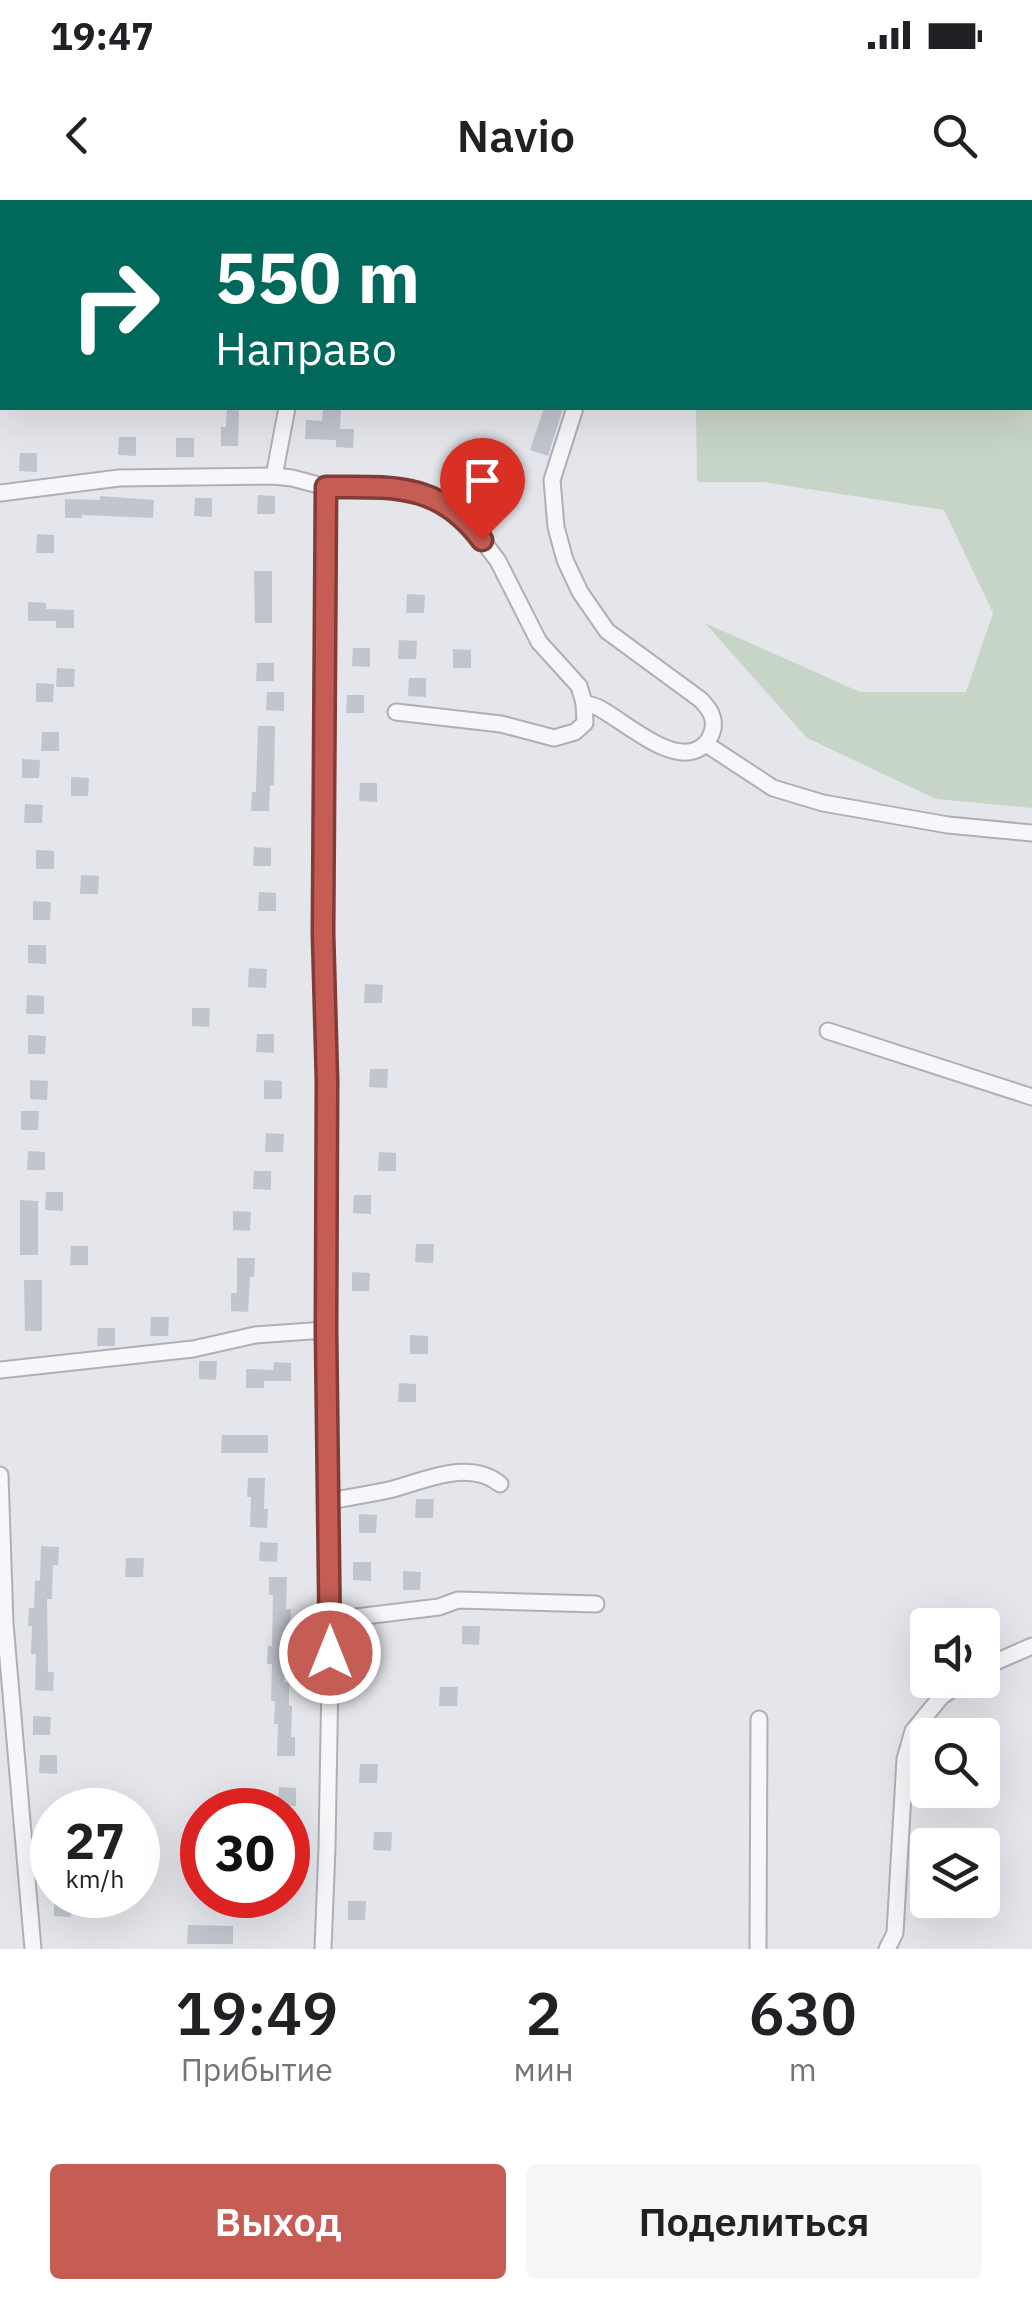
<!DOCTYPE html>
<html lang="ru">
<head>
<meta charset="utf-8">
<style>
	body { margin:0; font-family:"IBM Plex Sans",sans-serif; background:#f6f6f6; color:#202124; height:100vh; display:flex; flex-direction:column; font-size:38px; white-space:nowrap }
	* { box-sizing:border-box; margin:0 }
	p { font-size:32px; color:#757577 }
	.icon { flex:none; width:55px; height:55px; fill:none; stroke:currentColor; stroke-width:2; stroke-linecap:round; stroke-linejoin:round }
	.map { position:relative; height:1749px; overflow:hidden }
	.details { display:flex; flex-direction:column; background:#fff; flex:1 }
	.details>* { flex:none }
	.hud { position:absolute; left:0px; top:0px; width:1032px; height:210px; box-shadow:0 10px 40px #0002; background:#00695c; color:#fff; overflow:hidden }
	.fabs { position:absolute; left:910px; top:1408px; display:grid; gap:20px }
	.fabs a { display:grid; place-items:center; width:90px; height:90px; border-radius:10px; background:#fff; box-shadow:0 10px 40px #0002; font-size:50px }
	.speed { position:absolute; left:30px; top:1588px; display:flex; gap:20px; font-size:50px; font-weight:700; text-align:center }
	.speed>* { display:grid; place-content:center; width:130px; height:130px; border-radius:50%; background:#fff; box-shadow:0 10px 40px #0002; line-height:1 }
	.speed small { font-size:25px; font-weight:400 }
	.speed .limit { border:15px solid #d22; background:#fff; color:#111 }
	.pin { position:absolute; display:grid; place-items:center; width:85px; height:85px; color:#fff; margin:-102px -42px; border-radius:50% 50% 50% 0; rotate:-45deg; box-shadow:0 0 10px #0007 }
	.pin .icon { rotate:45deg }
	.me { position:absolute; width:110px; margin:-55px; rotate:0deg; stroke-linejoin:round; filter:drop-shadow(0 0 8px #0008) }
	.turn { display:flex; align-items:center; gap:35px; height:210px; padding:0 50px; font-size:45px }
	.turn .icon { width:130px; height:130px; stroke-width:2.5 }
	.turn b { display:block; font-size:70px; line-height:85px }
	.eta { display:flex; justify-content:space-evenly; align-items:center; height:170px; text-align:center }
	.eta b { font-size:60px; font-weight:600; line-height:70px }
	.cta { display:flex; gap:20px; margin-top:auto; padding:20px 50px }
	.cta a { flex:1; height:115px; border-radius:10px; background:#c65d54; color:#fff; font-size:40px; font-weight:600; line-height:115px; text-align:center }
	.cta a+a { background:#f6f6f6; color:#202124 }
	.status { display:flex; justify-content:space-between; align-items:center; height:70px; padding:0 50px; background:#fff; direction:ltr }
	.status svg { height:28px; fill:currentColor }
	header { display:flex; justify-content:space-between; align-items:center; height:130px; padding:0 50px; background:#fff; font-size:45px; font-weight:600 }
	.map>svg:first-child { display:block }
	.green { fill:#c7d5c6 }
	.building { fill:#c2c4ce }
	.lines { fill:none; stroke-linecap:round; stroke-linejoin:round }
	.minor-casing { stroke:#aeafb9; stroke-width:19 }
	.minor { stroke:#f7f7fa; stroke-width:15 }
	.route-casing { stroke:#813c37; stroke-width:25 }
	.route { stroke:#c65d54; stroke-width:18 }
</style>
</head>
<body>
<div class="status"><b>19:47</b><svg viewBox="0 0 49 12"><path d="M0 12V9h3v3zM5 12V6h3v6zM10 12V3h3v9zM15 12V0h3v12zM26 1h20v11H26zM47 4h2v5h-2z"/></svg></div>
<header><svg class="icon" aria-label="back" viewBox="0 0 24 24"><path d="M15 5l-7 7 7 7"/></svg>Navio<svg class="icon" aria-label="search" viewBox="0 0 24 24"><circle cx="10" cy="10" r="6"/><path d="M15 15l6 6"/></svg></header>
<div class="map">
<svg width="1032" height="1749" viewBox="0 0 1032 1749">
	<rect width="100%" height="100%" fill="#e5e6eb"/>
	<polygon class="green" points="750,0 1032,0 1032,608 936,599 807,538 705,423 860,492 966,492 993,413 944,310 763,282 697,282 696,208 1030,208 1030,2 749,2"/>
	<g class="building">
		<polygon points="227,208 239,208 238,246 221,246 221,227 226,227"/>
		<polygon points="323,208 341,208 340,229 354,229 353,248 336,247 336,240 305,239 306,220 322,221"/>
		<polygon points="544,208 563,208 548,256 530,250"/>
		<polygon points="119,237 136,237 136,256 118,255"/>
		<rect x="176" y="238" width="18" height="19"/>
		<polygon points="20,253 37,253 37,272 19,271"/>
		<polygon points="258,295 275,296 275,314 257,314"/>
		<polygon points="100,296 154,300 153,318 82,315 82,318 65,318 65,299 100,300"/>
		<polygon points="195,298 212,298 212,317 194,316"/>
		<polygon points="37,334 54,335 54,353 36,353"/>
		<polygon points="254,371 272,371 272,423 255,423"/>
		<polygon points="407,394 425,395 424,413 406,413"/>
		<polygon points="28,402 46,403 46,409 74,410 74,428 56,428 56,421 28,421"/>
		<polygon points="399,440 417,441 416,459 398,459"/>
		<polygon points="353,448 370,448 370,467 352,466"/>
		<polygon points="453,449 471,450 471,468 453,468"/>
		<polygon points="257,463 274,463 274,481 256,481"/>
		<polygon points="57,468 75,469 74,487 56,487"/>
		<polygon points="409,478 426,478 426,497 408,496"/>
		<polygon points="36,483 54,484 53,502 36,502"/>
		<polygon points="267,492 284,492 284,511 266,510"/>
		<polygon points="347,495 364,495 364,513 346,513"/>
		<polygon points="258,526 275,526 274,585 270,585 269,611 251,611 252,592 256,592"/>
		<polygon points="42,532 59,532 59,551 41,551"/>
		<polygon points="22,559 40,560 39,578 22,578"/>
		<polygon points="71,577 89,578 88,596 71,596"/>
		<polygon points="360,583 377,583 377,602 359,601"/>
		<polygon points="25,604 43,605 42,623 24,623"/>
		<polygon points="254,647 271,648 271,666 253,666"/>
		<polygon points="36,650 54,651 54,669 36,669"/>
		<polygon points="81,675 99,676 98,694 80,694"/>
		<polygon points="259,692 276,693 276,711 258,711"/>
		<polygon points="33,701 51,702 50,720 33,720"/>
		<polygon points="28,745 46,745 46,764 28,763"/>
		<polygon points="249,768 267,769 266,788 248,787"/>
		<polygon points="365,784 383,785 382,803 364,803"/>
		<polygon points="27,795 44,796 44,814 26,814"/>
		<polygon points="192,808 210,808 209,827 192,826"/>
		<polygon points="257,834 274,834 274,853 256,852"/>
		<polygon points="28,835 46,836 45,854 28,854"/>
		<polygon points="370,869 388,869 387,888 369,887"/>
		<polygon points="30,880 48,881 47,900 30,899"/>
		<polygon points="264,880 282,881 282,899 264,899"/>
		<polygon points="21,911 39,911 38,930 21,930"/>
		<polygon points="266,933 284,934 283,952 265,952"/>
		<polygon points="28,951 45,952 45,970 27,970"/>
		<polygon points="379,952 396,953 396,971 378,971"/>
		<polygon points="254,971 271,971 271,990 253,989"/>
		<polygon points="46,992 63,992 63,1011 45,1010"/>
		<polygon points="354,995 371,995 371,1014 353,1013"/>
		<polygon points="20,1000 38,1001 38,1055 20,1055"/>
		<polygon points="233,1011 251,1012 250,1031 233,1030"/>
		<polygon points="416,1044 434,1044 433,1063 415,1062"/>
		<polygon points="71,1046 88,1046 88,1065 70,1065"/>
		<polygon points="237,1058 255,1058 254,1077 250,1077 248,1112 231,1111 231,1093 237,1093"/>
		<polygon points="352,1072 370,1073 369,1091 352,1091"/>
		<polygon points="24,1080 42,1080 42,1131 25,1131"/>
		<polygon points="151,1117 169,1117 168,1136 150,1136"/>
		<polygon points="98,1128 115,1128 115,1146 97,1146"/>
		<polygon points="410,1135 428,1136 428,1154 410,1154"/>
		<polygon points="199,1161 217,1161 216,1180 199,1179"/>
		<polygon points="274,1162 291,1163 291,1181 264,1181 264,1188 246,1188 246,1169 273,1170"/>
		<polygon points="399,1183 416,1184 416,1202 398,1202"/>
		<polygon points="222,1235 268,1235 268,1253 221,1253"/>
		<polygon points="248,1278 265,1278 264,1309 268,1309 267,1328 250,1327 251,1297 247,1297"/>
		<polygon points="416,1299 434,1299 433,1318 415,1318"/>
		<polygon points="359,1314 377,1315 376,1333 359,1333"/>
		<polygon points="260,1342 278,1343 277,1362 259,1361"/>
		<polygon points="41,1346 59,1347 58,1365 53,1365 52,1399 47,1399 48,1472 54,1472 53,1491 35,1490 36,1454 31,1454 32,1426 28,1426 29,1408 34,1408 35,1380 40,1381"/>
		<polygon points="126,1358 144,1358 143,1377 125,1377"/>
		<polygon points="353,1362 371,1362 371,1381 353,1380"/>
		<polygon points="403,1371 421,1372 420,1390 403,1390"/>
		<polygon points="269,1377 287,1377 286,1409 291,1409 290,1428 286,1428 284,1482 289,1483 289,1505 292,1506 291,1537 295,1537 295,1556 277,1556 278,1524 274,1524 275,1501 271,1501 272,1464 267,1464 268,1446 272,1446 273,1395 269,1395"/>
		<polygon points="462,1426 480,1426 479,1445 462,1444"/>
		<polygon points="360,1432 378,1432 377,1451 360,1450"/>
		<polygon points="440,1487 458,1487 457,1506 439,1506"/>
		<polygon points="33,1516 51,1517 50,1535 33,1535"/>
		<polygon points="40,1555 57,1555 57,1574 39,1573"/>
		<polygon points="360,1564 378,1564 377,1583 359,1583"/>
		<polygon points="279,1587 296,1588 296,1606 278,1606"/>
		<polygon points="374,1632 392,1632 391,1651 373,1650"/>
		<polygon points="54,1698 72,1698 71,1717 54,1716"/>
		<polygon points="348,1701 366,1701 365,1720 348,1720"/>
		<polygon points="188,1725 233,1726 233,1744 187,1744"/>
	</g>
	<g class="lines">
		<defs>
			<g id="minor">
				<polyline points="282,0 282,2"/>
				<polyline points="646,2 646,0"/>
				<path d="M575,208L552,280L556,327L565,360L580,392L607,431L701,500C709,509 715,516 713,529C711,537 707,544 700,548C672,566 624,521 599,508C593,505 590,505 584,503"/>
				<polyline points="274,276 287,208"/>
				<polyline points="0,293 119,278 274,276 292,278 326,287 384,288 424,292 467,320 498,361 539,442 579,486 584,503 585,523 575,532 554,538 501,524 396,512"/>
				<polyline points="706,544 773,588 823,603 948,625 1032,633"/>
				<polyline points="828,831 1032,897"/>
				<polyline points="0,1170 193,1149 255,1135 325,1130"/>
				<polyline points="0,1275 5,1424 33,1749"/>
				<path d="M329,1301C350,1297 372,1294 393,1289C426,1280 470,1259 500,1284"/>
				<polyline points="331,1420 439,1407 458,1400 596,1404"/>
				<polyline points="982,1468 1032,1446"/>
				<polyline points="323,1749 327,1647 331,1420 325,1130 327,881 323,733 326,287"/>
				<polyline points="758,1749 759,1519"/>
				<polyline points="887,1749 895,1733 905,1559 913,1531 941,1497 965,1480"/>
			</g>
		</defs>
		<use href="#minor" class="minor-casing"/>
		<use href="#minor" class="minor"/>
	</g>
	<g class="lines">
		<defs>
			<path id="route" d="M330,1453L326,1130L327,881L323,733L326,287C393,287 439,282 482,340"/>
		</defs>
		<use href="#route" class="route-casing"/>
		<use href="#route" class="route"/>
	</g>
</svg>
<div class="fabs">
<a><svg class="icon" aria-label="sound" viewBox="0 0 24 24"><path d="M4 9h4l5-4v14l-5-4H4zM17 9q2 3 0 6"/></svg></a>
<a><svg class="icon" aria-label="search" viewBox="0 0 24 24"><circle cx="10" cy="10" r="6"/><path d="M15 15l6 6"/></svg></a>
<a><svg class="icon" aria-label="layers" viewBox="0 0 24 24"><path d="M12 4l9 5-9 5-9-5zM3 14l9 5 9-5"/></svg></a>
</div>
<div class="speed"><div>27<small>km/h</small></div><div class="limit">30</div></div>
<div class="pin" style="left:482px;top:340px;background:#d93025"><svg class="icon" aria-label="arrive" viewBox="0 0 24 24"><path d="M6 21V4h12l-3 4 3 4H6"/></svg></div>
<svg class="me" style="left:330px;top:1453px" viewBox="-20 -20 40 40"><circle r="17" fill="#c65d54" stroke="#fff" stroke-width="3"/><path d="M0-11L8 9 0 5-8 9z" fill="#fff"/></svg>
<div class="hud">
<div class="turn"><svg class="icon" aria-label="right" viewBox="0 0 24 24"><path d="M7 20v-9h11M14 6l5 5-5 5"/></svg><div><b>550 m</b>Направо</div></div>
</div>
</div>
<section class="details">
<div class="eta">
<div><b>19:49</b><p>Прибытие</p></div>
<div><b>2</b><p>мин</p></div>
<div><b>630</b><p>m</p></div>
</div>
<div class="cta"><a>Выход</a><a>Поделиться</a></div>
</section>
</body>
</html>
